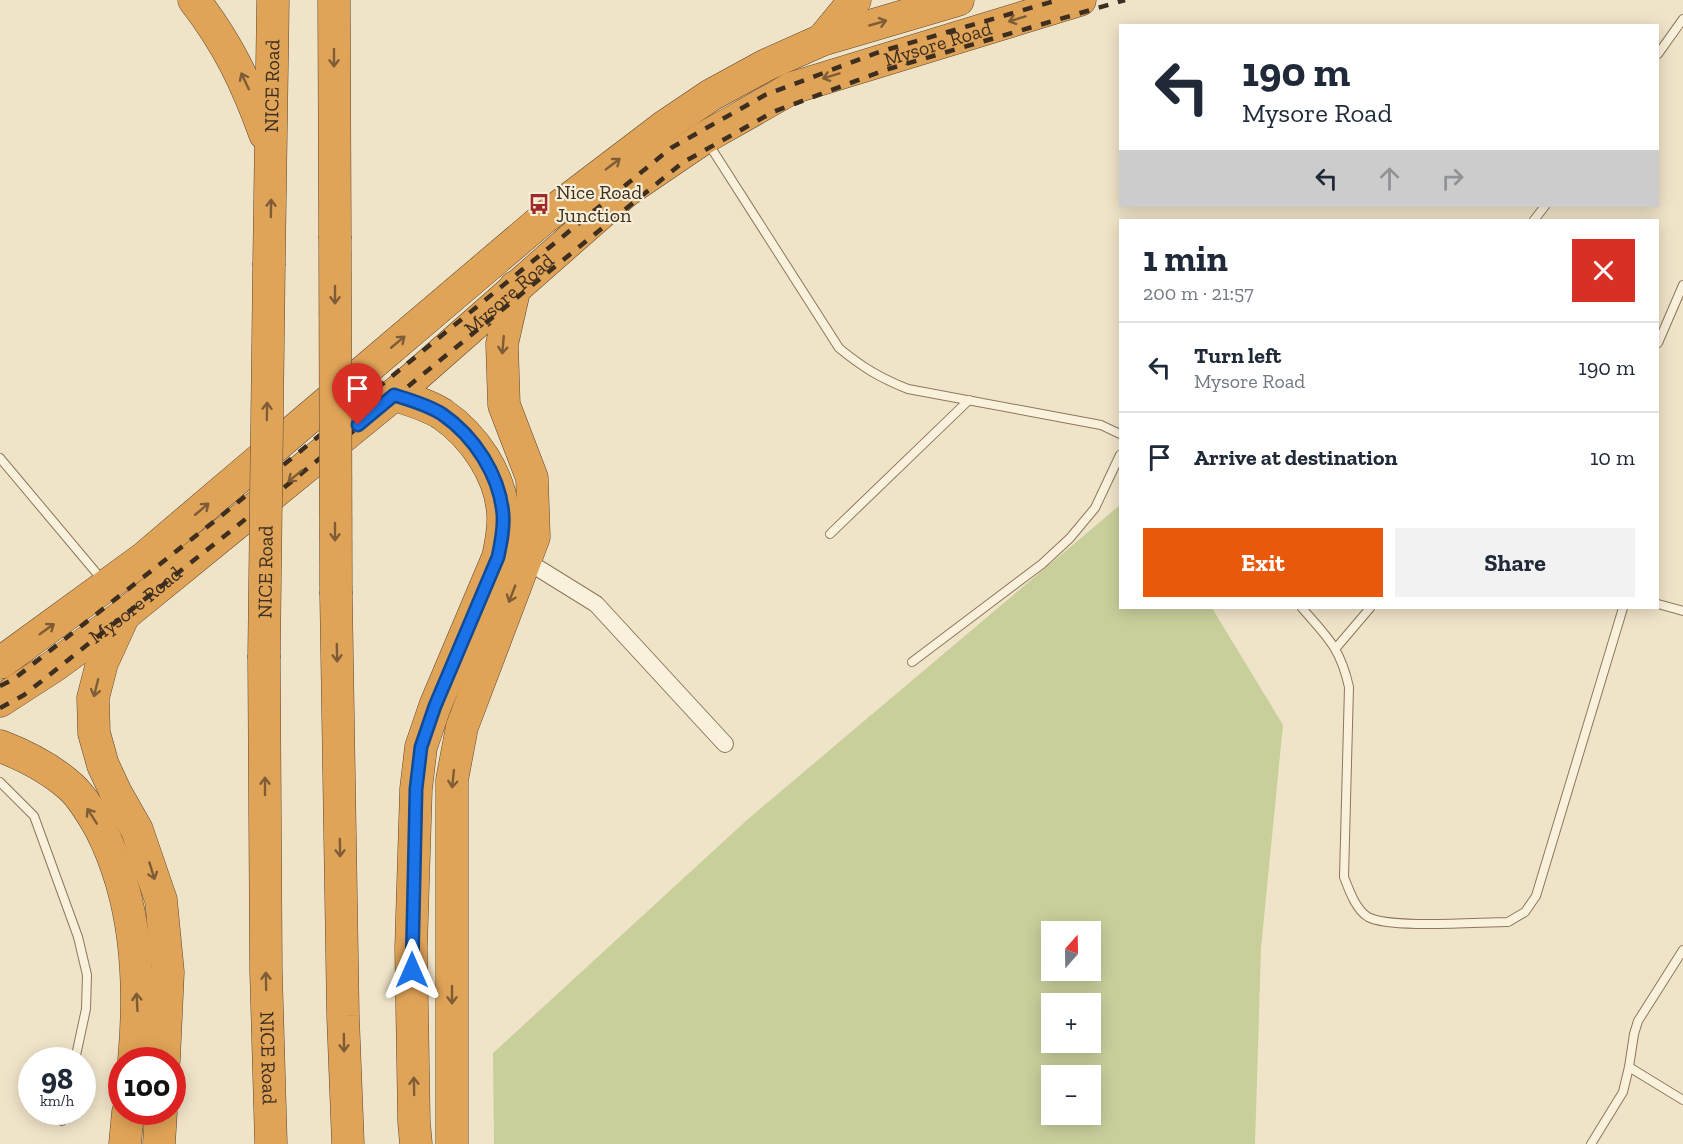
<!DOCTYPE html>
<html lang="en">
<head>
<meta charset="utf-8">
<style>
	body { margin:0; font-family:"Zilla Slab",serif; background:#f2f2f3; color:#1f2937; height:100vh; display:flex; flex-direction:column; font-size:22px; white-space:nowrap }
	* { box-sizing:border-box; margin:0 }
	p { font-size:20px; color:#747a83 }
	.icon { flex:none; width:33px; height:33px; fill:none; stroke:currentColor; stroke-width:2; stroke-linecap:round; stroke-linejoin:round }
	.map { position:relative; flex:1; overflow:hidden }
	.panel { position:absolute; left:1119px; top:219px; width:540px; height:390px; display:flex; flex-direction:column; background:#fff; border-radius:0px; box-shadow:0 3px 15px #0003 }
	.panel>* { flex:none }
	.hud { position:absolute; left:1119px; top:24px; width:540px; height:183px; border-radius:0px; box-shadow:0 3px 15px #0003; background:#fff; color:#1f2937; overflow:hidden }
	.needle { width:39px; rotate:20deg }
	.buttons { position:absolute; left:1041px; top:921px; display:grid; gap:12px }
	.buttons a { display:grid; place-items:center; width:60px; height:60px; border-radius:0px; background:#fff; box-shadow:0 3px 15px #0003; font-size:30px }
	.speed { position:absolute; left:18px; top:1047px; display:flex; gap:12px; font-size:30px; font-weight:700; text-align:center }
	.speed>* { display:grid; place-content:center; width:78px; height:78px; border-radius:50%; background:#fff; box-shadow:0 3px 15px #0003; line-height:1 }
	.speed small { font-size:15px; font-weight:400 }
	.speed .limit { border:9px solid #d22; background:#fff; color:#111 }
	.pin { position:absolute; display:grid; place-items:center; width:51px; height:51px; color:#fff; margin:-62px -26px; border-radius:50% 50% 50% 0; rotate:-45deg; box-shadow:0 0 6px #0007 }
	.pin .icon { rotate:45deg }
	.me { position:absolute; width:66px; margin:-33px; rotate:0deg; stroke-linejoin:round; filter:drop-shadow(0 0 4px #0008) }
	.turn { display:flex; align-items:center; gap:21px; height:126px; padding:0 24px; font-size:27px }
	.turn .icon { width:78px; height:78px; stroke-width:2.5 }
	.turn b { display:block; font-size:42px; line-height:51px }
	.lanes { display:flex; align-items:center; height:57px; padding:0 24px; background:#0003; justify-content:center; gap:30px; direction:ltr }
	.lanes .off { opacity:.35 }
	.round { display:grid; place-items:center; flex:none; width:63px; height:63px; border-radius:0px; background:#f2f2f3 }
	.head { display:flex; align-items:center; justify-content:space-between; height:102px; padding:0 24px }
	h1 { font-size:36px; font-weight:800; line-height:45px }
	.button { display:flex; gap:12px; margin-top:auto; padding:12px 24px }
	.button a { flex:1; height:69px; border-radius:0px; background:#ea580c; color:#fff; font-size:24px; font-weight:800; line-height:69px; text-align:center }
	.button a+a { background:#f2f2f3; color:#1f2937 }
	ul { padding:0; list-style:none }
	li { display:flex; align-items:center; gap:18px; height:90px; padding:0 24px; border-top:2px solid #e0e1e3 }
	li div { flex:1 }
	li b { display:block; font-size:22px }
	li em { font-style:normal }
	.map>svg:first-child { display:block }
	.green { fill:#c9cf9b; fill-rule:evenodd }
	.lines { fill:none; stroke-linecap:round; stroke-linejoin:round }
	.lane-casing { stroke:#8d765c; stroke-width:10 }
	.street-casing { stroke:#8d765c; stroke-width:18 }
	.highway-casing { stroke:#5b4430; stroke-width:33 }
	.lane { stroke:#faf1dc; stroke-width:8 }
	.street { stroke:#faf1dc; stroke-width:16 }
	.highway { stroke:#e0a458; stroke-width:32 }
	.rail { stroke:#3d2e20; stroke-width:4.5; stroke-dasharray:10 10; stroke-linecap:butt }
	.highway-bridge-casing { stroke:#5b4430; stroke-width:33; stroke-linecap:butt }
	.highway-bridge { stroke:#e0a458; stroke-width:32 }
	.oneway { stroke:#7e5d36 }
	.route-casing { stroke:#114b97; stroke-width:15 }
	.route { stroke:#1a73e8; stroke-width:10 }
	.labels { text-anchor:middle; stroke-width:4.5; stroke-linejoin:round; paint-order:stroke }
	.street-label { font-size:20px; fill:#3d2e20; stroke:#f7eed8 }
	.poi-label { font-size:20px; fill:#3d2e20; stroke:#f7eed8; text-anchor:start }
</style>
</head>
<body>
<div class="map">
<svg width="1683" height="1144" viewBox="0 0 1683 1144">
	<rect width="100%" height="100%" fill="#f0e4c8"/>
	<path class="green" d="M1120,505V608H1212L1283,725L1261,948L1255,1144H494L493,1053L748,819ZM1052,932H1090V970H1052ZM1052,1004H1090V1042H1052ZM1052,1076H1090V1114H1052Z"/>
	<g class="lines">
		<defs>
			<g id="lane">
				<polyline points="1658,54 1683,19"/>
				<path d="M708,143L839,348C862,367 880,378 908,389L1101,425L1120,434"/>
				<polyline points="1534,220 1545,206"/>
				<polyline points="1658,343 1683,285"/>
				<polyline points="0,458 104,582"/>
				<polyline points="830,534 969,400"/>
				<polyline points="1658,604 1683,611"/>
				<path d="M1302,608C1327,637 1340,647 1349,687L1344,877C1349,890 1356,910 1368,917C1390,929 1479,922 1508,922L1525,912L1536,896L1623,608"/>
				<polyline points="1336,648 1370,608"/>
				<polyline points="912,662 1042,564 1070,538 1095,508 1120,455"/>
				<polyline points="0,782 34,816 78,937 87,975 86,1009 75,1060"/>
				<polyline points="1629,1067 1683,1100"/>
				<polyline points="62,1121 64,1112"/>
				<polyline points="1591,1144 1623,1092 1629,1067 1634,1034 1638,1021 1683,950"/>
			</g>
			<polyline id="street" points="525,560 596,604 725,744"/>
			<g id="highway">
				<path d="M194,0C228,44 246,82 265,134"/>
				<polyline points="334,0 335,236"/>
				<polyline points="822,40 855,0"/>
				<path id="s1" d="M269,263L273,0"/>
				<path d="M394,395C410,400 428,405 442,414C474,436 501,475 503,515C504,529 501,543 498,557L435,706L421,747L416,789L411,948L414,1122L416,1144"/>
				<polyline points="336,594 343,1016 348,1144"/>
				<polyline points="124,615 102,663 93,698 94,733 103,765 116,793 137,830 161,900 168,972 164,1060"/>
				<path id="s2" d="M264,658L266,971L271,1144"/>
				<polyline points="0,663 144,558 544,218 665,126 711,95 766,65 822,40 958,0"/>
				<path id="s3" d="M0,701L54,666L124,615L394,395L626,191L704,138L792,88L1080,0"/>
				<path d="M0,746C26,756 50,768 71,787C83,798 92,814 100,828C137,900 141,982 134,1060"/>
				<polyline points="125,1144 128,1112"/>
				<polyline points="159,1144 161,1112"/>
				<polyline points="452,1144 452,780 462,727 534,537 532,478 504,405 502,344 515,287"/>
			</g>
		</defs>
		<use href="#lane" class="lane-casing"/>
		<use href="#street" class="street-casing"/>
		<use href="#highway" class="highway-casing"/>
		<use href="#lane" class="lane"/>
		<use href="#street" class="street"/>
		<use href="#highway" class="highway"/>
		<g class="rail">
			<polyline points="0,686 14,679 221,516 671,148 765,95 879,52 1058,0"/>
			<polyline points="0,708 24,695 232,530 682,163 773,112 885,70 1125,0"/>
		</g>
		<defs>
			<g id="highway-bridge">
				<polyline points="335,236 336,594"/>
				<path id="s4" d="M264,658L269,263"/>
			</g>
		</defs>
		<use href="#highway-bridge" class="highway-bridge-casing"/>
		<use href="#highway-bridge" class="highway-bridge"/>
	</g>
	<defs><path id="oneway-shaft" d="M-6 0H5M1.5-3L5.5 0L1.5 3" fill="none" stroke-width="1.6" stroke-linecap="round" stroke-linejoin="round" transform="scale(1.5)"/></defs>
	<g class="oneway">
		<use href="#oneway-shaft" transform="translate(1017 19) rotate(163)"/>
		<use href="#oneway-shaft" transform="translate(878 23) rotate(-16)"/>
		<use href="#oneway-shaft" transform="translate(334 58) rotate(90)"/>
		<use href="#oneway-shaft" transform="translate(831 76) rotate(163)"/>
		<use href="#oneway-shaft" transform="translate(245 81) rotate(-115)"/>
		<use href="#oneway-shaft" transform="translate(613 164) rotate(-37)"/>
		<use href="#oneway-shaft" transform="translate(271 208) rotate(-89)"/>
		<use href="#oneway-shaft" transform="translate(335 295) rotate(90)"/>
		<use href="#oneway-shaft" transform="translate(398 342) rotate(-40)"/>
		<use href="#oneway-shaft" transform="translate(503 345) rotate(95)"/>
		<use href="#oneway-shaft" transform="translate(267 411) rotate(-89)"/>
		<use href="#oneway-shaft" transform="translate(295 476) rotate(141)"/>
		<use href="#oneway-shaft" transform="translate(202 509) rotate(-40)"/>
		<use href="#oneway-shaft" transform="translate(335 532) rotate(90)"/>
		<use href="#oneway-shaft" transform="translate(512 594) rotate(111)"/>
		<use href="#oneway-shaft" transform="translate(47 629) rotate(-36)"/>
		<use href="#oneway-shaft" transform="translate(337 653) rotate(89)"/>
		<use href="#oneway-shaft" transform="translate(96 688) rotate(104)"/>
		<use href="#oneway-shaft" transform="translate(453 779) rotate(96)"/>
		<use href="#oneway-shaft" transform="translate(265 786) rotate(-90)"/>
		<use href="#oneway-shaft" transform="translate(92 816) rotate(-123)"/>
		<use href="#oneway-shaft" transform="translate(340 848) rotate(89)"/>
		<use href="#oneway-shaft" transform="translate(152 871) rotate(73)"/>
		<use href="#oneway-shaft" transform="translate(266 981) rotate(-91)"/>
		<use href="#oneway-shaft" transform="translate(452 995) rotate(90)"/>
		<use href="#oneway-shaft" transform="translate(137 1002) rotate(-93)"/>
		<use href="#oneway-shaft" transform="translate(344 1043) rotate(89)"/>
		<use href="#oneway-shaft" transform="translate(414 1086) rotate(-91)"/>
	</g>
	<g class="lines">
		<defs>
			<path id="route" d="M358,425L394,395C410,400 428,405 442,414C474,436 500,475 503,515C504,529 501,543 498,557L435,706L421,747L416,789L412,970"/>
		</defs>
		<use href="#route" class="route-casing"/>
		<use href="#route" class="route"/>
	</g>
	<defs>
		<symbol id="bus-bare" viewBox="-9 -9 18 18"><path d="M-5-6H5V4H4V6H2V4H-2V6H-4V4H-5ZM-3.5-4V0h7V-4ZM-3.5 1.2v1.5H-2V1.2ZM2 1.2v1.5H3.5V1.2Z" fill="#9e2a2b" stroke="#f7eed8" stroke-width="2.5" paint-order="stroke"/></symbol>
	</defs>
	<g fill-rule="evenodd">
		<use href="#bus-bare" x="524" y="189" width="30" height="30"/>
	</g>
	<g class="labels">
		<g class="street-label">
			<text dy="7" stroke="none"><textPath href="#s3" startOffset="1156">Mysore Road</textPath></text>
			<text dy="7" stroke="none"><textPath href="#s1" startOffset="177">NICE Road</textPath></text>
			<text dy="7" stroke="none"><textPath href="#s3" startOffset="652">Mysore Road</textPath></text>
			<text dy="7" stroke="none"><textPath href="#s4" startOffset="86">NICE Road</textPath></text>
			<text dy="7" stroke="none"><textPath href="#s3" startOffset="166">Mysore Road</textPath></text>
			<text dy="7" stroke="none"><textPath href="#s2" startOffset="400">NICE Road</textPath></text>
		</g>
		<g class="poi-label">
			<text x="556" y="199">Nice Road<tspan x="556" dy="23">Junction</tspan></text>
		</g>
	</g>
</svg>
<div class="buttons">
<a><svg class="needle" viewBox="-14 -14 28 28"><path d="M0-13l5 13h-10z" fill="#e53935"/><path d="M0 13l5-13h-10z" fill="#747a83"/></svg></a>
<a>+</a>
<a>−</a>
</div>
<div class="speed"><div>98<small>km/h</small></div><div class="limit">100</div></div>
<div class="pin" style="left:358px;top:425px;background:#d93025"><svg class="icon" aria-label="arrive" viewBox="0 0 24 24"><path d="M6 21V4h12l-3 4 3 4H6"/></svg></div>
<svg class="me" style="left:412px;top:970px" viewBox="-20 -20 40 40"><path d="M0-17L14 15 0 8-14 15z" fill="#1a73e8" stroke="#fff" stroke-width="4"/></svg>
<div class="hud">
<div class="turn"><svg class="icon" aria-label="left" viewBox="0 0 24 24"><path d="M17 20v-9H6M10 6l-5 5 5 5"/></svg><div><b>190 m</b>Mysore Road</div></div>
<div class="lanes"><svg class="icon" aria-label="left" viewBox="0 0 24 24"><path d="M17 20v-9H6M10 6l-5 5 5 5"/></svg><svg class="icon off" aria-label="ahead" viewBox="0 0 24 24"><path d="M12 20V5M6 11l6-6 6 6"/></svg><svg class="icon off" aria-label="right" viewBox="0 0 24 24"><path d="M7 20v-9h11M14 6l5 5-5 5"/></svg></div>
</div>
<section class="panel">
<div class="head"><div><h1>1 min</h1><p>200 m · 21:57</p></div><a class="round" style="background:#d93025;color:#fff"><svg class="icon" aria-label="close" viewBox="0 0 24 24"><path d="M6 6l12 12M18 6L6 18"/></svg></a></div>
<ul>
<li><svg class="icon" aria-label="left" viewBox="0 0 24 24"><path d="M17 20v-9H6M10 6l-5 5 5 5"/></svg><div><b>Turn left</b><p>Mysore Road</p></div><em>190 m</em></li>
<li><svg class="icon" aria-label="arrive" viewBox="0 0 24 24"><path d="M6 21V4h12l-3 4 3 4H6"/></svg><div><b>Arrive at destination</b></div><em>10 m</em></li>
</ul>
<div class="button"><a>Exit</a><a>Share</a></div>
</section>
</div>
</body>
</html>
